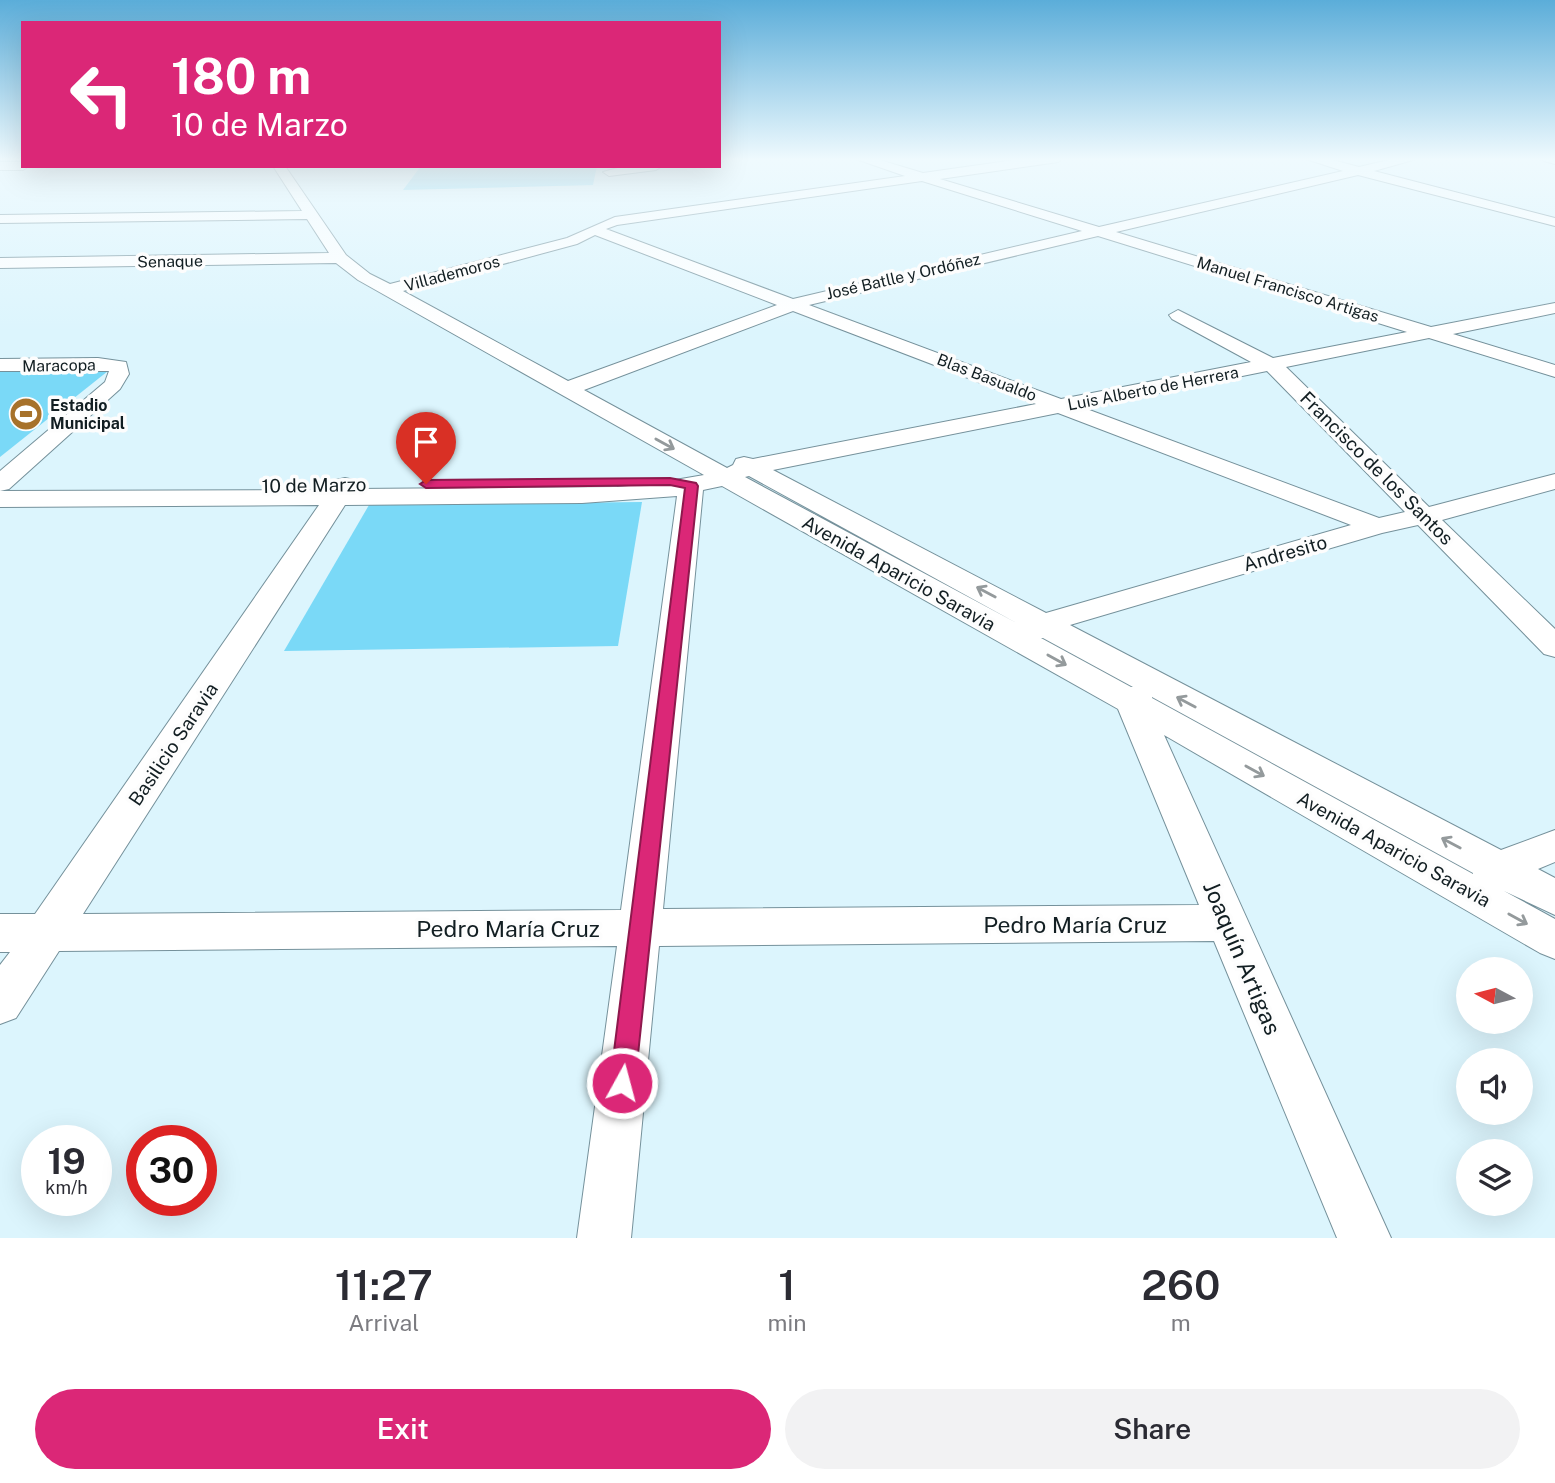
<!DOCTYPE html>
<html lang="en">
<head>
<meta charset="utf-8">
<style>
	body { margin:0; font-family:"Public Sans",sans-serif; background:#f2f2f3; color:#2b2b33; height:100vh; display:flex; flex-direction:column; font-size:26px; white-space:nowrap }
	* { box-sizing:border-box; margin:0 }
	p { font-size:23px; color:#7c7c81 }
	.icon { flex:none; width:38px; height:38px; fill:none; stroke:currentColor; stroke-width:2; stroke-linecap:round; stroke-linejoin:round }
	.map { position:relative; height:1238px; overflow:hidden }
	.panel { display:flex; flex-direction:column; background:#fff; flex:1 }
	.panel>* { flex:none }
	.banner { position:absolute; left:21px; top:21px; width:700px; height:147px; border-radius:0px; box-shadow:0 7px 28px #0002; background:#db2777; color:#fff; overflow:hidden }
	.needle { width:46px; rotate:277deg }
	.buttons { position:absolute; left:1456px; top:957px; display:grid; gap:14px }
	.buttons a { display:grid; place-items:center; width:77px; height:77px; border-radius:50%; background:#fff; box-shadow:0 7px 28px #0002; font-size:35px }
	.speed { position:absolute; left:21px; top:1125px; display:flex; gap:14px; font-size:35px; font-weight:700; text-align:center }
	.speed>* { display:grid; place-content:center; width:91px; height:91px; border-radius:50%; background:#fff; box-shadow:0 7px 28px #0002; line-height:1 }
	.speed small { font-size:18px; font-weight:400 }
	.speed .limit { border:10px solid #d22; background:#fff; color:#111 }
	.pin { position:absolute; display:grid; place-items:center; width:60px; height:60px; color:#fff; margin:-72px -30px; border-radius:50% 50% 50% 0; rotate:-45deg; box-shadow:0 0 7px #0007 }
	.pin .icon { rotate:45deg }
	.me { position:absolute; width:77px; margin:-38px; rotate:7deg; stroke-linejoin:round; filter:drop-shadow(0 0 5px #0008) }
	.turn { display:flex; align-items:center; gap:24px; height:147px; padding:0 35px; font-size:32px }
	.turn .icon { width:91px; height:91px; stroke-width:2.5 }
	.turn b { display:block; font-size:49px; line-height:60px }
	.eta { display:flex; justify-content:space-evenly; align-items:center; height:119px; text-align:center }
	.eta b { font-size:42px; font-weight:600; line-height:49px }
	.action { display:flex; gap:14px; margin-top:auto; padding:14px 35px }
	.action a { flex:1; height:80px; border-radius:42px; background:#db2777; color:#fff; font-size:28px; font-weight:600; line-height:80px; text-align:center }
	.action a+a { background:#f2f2f3; color:#2b2b33 }
	.map>svg:first-child { display:block }
	.green { fill:#7ad9f7 }
	.lines { fill:none; stroke-linecap:round; stroke-linejoin:round }
	.minor-casing { stroke:#75919b; stroke-width:2 }
	.minor { fill:#fff; fill-rule:evenodd }
	.oneway { stroke:#949a9c }
	.route { fill:#db2777; stroke:#8e194d; stroke-width:2 }
	.labels { text-anchor:middle; stroke-width:7; stroke-linejoin:round; paint-order:stroke }
	.far-street-label { font-size:16px; fill:#121e22; stroke:#fdfdfd }
	.far-poi-label { font-size:16px; font-weight:bold; fill:#121e22; stroke:#fdfdfd; text-anchor:start }
	.street-label { font-size:19px; fill:#121e22; stroke:#fdfdfd }
	.near-street-label { font-size:23px; fill:#121e22; stroke:#fdfdfd }
</style>
</head>
<body>
<div class="map">
<svg width="1555" height="1238" viewBox="0 0 1555 1238">
	<rect width="100%" height="100%" fill="#dcf5fd"/>
	<g class="green">
		<polygon points="421,166 597,166 593,185 403,190"/>
		<polygon points="108,371 0,457 0,372"/>
		<polygon points="642,502 618,646 284,651 369,505"/>
	</g>
	<g class="lines">
		<defs>
			<g id="minor">
				<polygon points="719,158 729,158 719,163"/>
				<path d="M853,158H873L923,173L1029,158H1064L1058,162L940,179L1099,227L1343,171L1303,158H1325L1359,167L1397,158H1420L1374,171L1555,218V226L1358,175L1116,232L1431,327L1555,303V313L1453,334L1555,365V377L1429,338L1286,367L1429,507L1555,474V489L1442,520L1555,629V657L1544,654L1418,525L1382,533L1070,625L1501,850L1555,830V862L1538,869L1555,878V915L1504,891L1555,919V959L1540,953L1164,735L1391,1238H1337L1214,941L659,946L631,1238H577L617,946L59,951L16,1018L0,1024V965L10,952H0V914H35L319,505L0,507V491L329,490L336,480L345,478L354,480L357,485L354,489L617,487L652,484L704,475L358,280L336,263L0,268V258L329,253L307,219L0,223V215L302,211L273,166H285L346,255L370,274L390,284L567,238L615,217L905,176ZM922,181L1082,231L793,299L606,229L617,225ZM595,235L777,305L568,381L403,291L577,244ZM1098,236L1407,332L1273,358L1178,310L1169,315L1172,319L1251,362L1061,399L809,305ZM793,311L1036,404L753,459L744,457L736,459L733,465L727,468L584,390ZM1267,371L1405,512L1379,518L1084,408ZM1058,413L1351,525L1046,613L773,470ZM749,476L1022,626L745,477ZM722,486L1118,709L1199,905L663,909L703,490ZM677,496L621,910L83,914L345,505L582,503ZM1041,638H1043L1133,687H1131ZM1152,697L1473,873V874L1152,698Z"/>
				<polygon points="1542,158 1555,158 1555,164 1544,161"/>
				<polygon points="0,162 23,162 23,166 29,166 23,170 0,170"/>
				<polygon points="625,166 662,166 656,170 609,176 603,172"/>
				<polygon points="98,358 126,362 129,374 120,389 9,489 0,491 0,471 105,382 109,371 0,371 0,359"/>
			</g>
		</defs>
		<use href="#minor" class="minor-casing"/>
		<use href="#minor" class="minor"/>
	</g>
	<defs><path id="oneway-shaft" d="M-6 0H5M1.5-3L5.5 0L1.5 3" fill="none" stroke-width="1.6" stroke-linecap="round" stroke-linejoin="round" transform="scale(1.75)"/></defs>
	<g class="oneway">
		<use href="#oneway-shaft" transform="translate(665 444) rotate(29)"/>
		<use href="#oneway-shaft" transform="translate(986 592) rotate(-152)"/>
		<use href="#oneway-shaft" transform="translate(1057 660) rotate(29)"/>
		<use href="#oneway-shaft" transform="translate(1186 702) rotate(-152)"/>
		<use href="#oneway-shaft" transform="translate(1255 771) rotate(29)"/>
		<use href="#oneway-shaft" transform="translate(1451 843) rotate(-152)"/>
		<use href="#oneway-shaft" transform="translate(1518 919) rotate(29)"/>
	</g>
	<linearGradient id="sky" x2="0" y2="1"><stop stop-color="#5badd9"/><stop offset="0.48" stop-color="#effafe"/><stop offset="1" stop-color="#effafe" stop-opacity="0"/></linearGradient>
	<rect width="1555" height="332" fill="url(#sky)"/>
	<polygon class="route" points="670,478 696,483 698,486 635,1083 631,1092 622,1096 613,1092 610,1083 685,488 670,485 426,488 420,484 426,480"/>
	<defs>
		<symbol id="stadium-disc" viewBox="-11 -11 22 22"><circle r="9.5" fill="#a7722b" stroke="#fdfdfd"/><path d="M0-5a6.5 5 0 1 0 0 10a6.5 5 0 1 0 0-10ZM-3.5-1.8h7v3.6h-7Z" fill="#fff"/></symbol>
	</defs>
	<g fill-rule="evenodd">
		<use href="#stadium-disc" x="7" y="395" width="38" height="38"/>
	</g>
	<g class="labels">
		<g class="far-street-label">
			<text transform="translate(170 261) rotate(-1)" y="6">Senaque</text>
			<text transform="translate(452 273) rotate(-15)" y="6">Villademoros</text>
			<text transform="translate(903 276) rotate(-13)" y="6">José Batlle y Ordóñez</text>
			<text transform="translate(1288 289) rotate(17)" y="6">Manuel Francisco Artigas</text>
			<text transform="translate(59 365) rotate(-1)" y="6">Maracopa</text>
			<text transform="translate(987 377) rotate(21)" y="6">Blas Basualdo</text>
			<text transform="translate(1153 388) rotate(-11)" y="6">Luis Alberto de Herrera</text>
		</g>
		<g class="far-poi-label">
			<text x="50" y="411">Estadio<tspan x="50" dy="18">Municipal</tspan></text>
		</g>
		<g class="street-label">
			<text transform="translate(1377 468) rotate(45)" y="7">Francisco de los Santos</text>
			<text transform="translate(314 485) rotate(-1)" y="7">10 de Marzo</text>
			<text transform="translate(1285 553) rotate(-16)" y="7">Andresito</text>
			<text transform="translate(899 573) rotate(29)" y="7">Avenida Aparicio Saravia</text>
			<text transform="translate(173 744) rotate(-56)" y="7">Basilicio Saravia</text>
			<text transform="translate(1394 849) rotate(29)" y="7">Avenida Aparicio Saravia</text>
		</g>
		<g class="near-street-label">
			<text x="1075" y="933">Pedro María Cruz</text>
			<text x="508" y="937">Pedro María Cruz</text>
			<text transform="translate(1242 958) rotate(67)" y="8">Joaquín Artigas</text>
		</g>
	</g>
</svg>
<div class="buttons">
<a><svg class="needle" viewBox="-14 -14 28 28"><path d="M0-13l5 13h-10z" fill="#e53935"/><path d="M0 13l5-13h-10z" fill="#7c7c81"/></svg></a>
<a><svg class="icon" aria-label="sound" viewBox="0 0 24 24"><path d="M4 9h4l5-4v14l-5-4H4zM17 9q2 3 0 6"/></svg></a>
<a><svg class="icon" aria-label="layers" viewBox="0 0 24 24"><path d="M12 4l9 5-9 5-9-5zM3 14l9 5 9-5"/></svg></a>
</div>
<div class="speed"><div>19<small>km/h</small></div><div class="limit">30</div></div>
<div class="pin" style="left:426px;top:484px;background:#d93025"><svg class="icon" aria-label="arrive" viewBox="0 0 24 24"><path d="M6 21V4h12l-3 4 3 4H6"/></svg></div>
<svg class="me" style="left:622px;top:1083px" viewBox="-20 -20 40 40"><circle r="17" fill="#db2777" stroke="#fff" stroke-width="3"/><path d="M0-11L8 9 0 5-8 9z" fill="#fff"/></svg>
<div class="banner">
<div class="turn"><svg class="icon" aria-label="left" viewBox="0 0 24 24"><path d="M17 20v-9H6M10 6l-5 5 5 5"/></svg><div><b>180 m</b>10 de Marzo</div></div>
</div>
</div>
<section class="panel">
<div class="eta">
<div><b>11:27</b><p>Arrival</p></div>
<div><b>1</b><p>min</p></div>
<div><b>260</b><p>m</p></div>
</div>
<div class="action"><a>Exit</a><a>Share</a></div>
</section>
</body>
</html>
